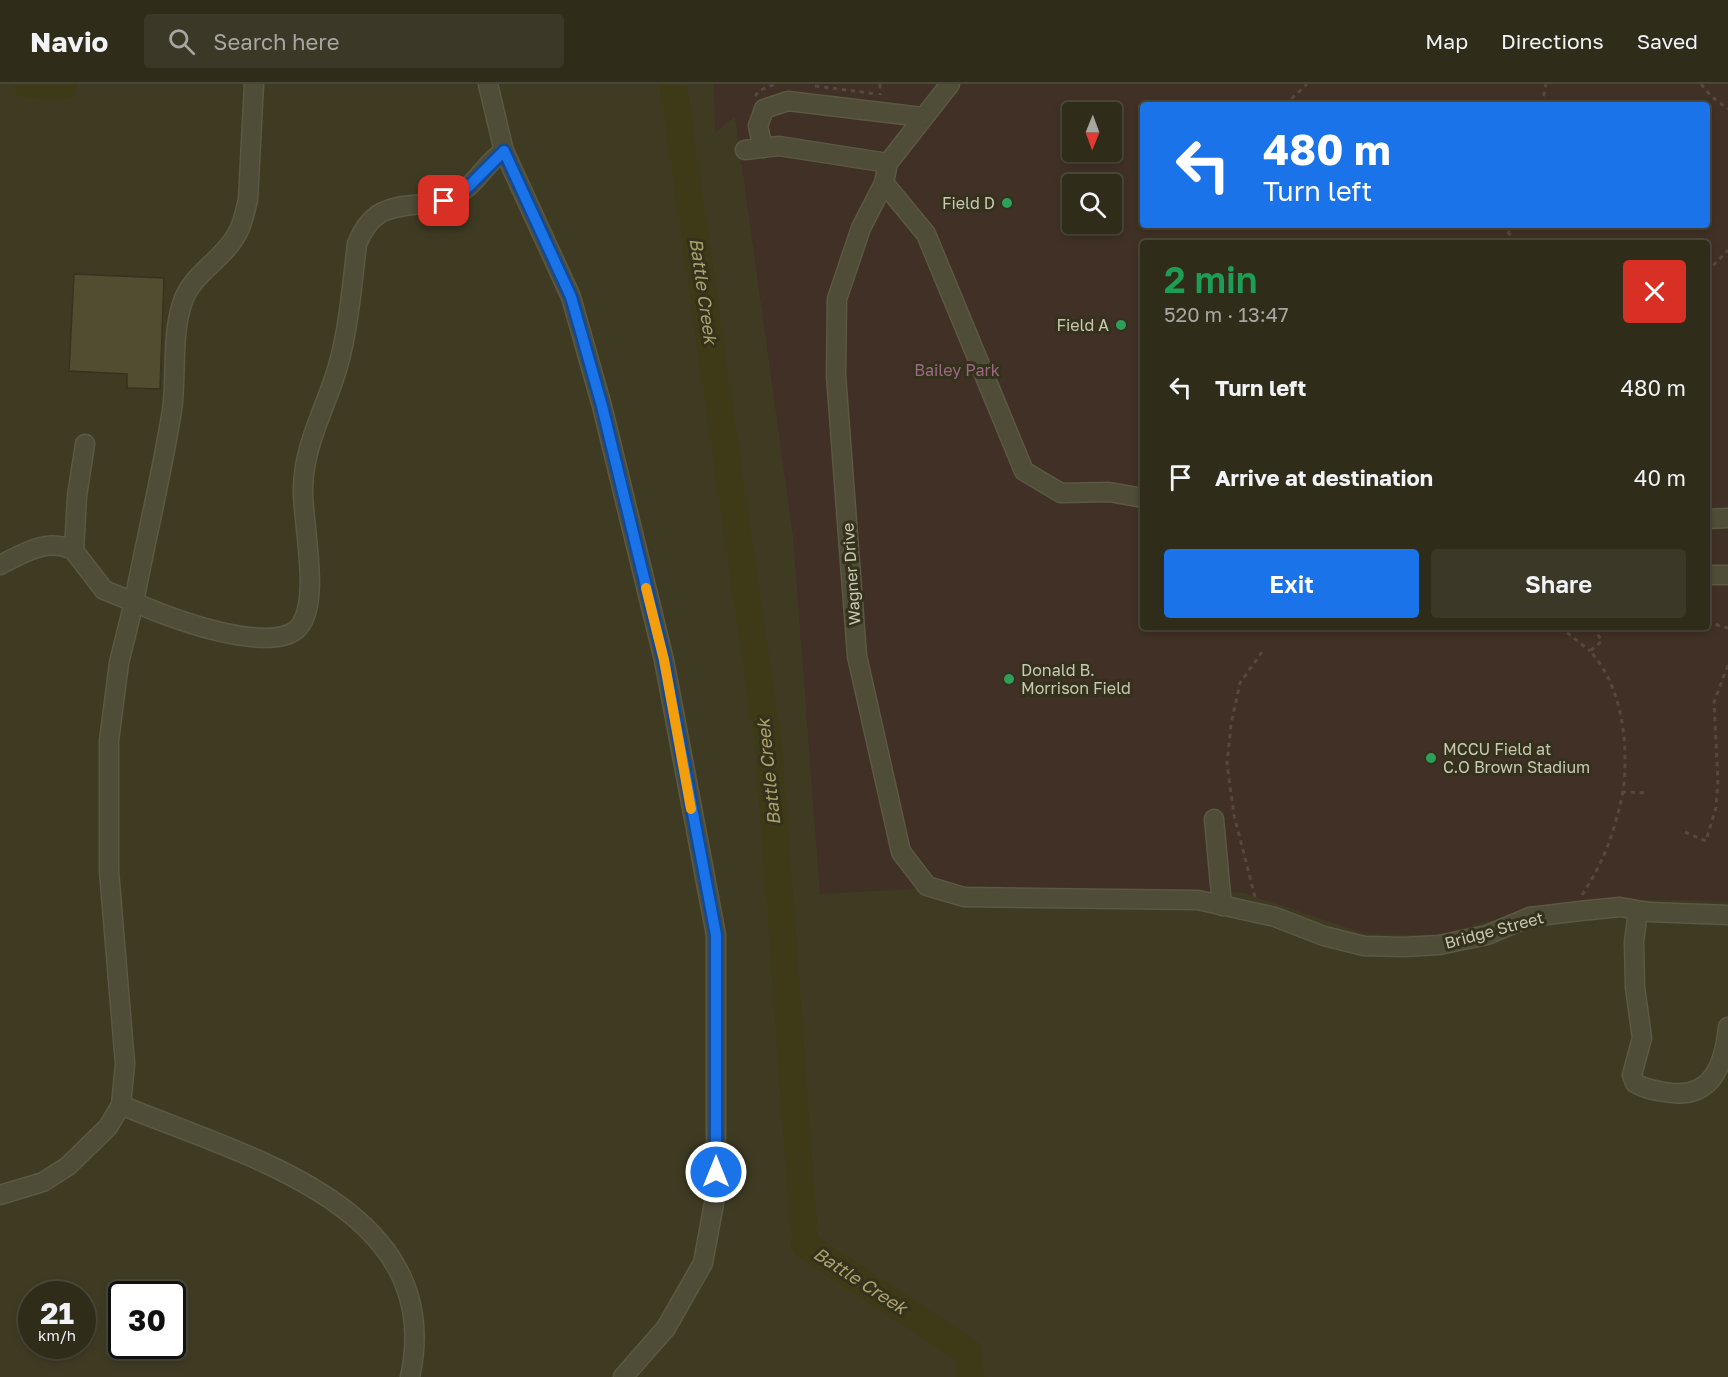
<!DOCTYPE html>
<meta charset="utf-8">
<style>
:root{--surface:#2f2c1a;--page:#3b3827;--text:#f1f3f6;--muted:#a7a7a2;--line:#4a4839;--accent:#1a73e8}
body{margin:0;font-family:"Golos Text",sans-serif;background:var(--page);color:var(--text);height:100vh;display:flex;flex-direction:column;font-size:22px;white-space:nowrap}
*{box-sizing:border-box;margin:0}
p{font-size:20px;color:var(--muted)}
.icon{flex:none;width:33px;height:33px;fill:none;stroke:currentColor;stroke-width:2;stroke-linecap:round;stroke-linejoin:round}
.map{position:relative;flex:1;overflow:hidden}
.drawer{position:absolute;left:1140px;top:156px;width:570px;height:390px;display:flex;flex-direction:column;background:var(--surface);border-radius:6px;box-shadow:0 3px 9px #0003,0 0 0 2px var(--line)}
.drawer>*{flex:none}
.guide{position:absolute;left:1140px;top:18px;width:570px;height:126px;border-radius:6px;box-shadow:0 3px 9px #0003,0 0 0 2px var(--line);background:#1a73e8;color:#fff;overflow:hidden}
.needle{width:39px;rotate:181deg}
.fabs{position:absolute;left:1062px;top:18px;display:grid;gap:12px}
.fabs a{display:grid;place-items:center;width:60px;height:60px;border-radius:6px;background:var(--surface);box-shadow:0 3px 9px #0003,0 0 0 2px var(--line);font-size:30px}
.speed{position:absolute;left:18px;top:1197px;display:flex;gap:12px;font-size:30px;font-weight:700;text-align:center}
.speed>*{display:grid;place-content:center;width:78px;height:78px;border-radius:50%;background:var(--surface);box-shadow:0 3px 9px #0003,0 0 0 2px var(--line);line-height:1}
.speed small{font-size:15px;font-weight:400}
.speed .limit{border:3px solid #111;border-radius:9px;background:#fff;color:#111}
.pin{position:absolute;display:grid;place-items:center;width:51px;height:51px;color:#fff;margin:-26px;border-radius:12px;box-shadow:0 3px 9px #0006}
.me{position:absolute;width:66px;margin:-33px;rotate:0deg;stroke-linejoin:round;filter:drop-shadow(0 0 4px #0008)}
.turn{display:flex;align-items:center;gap:21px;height:126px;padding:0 24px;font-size:27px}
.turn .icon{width:78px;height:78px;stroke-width:2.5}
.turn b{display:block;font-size:42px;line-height:51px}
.round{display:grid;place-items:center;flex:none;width:63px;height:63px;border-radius:6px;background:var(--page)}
.headline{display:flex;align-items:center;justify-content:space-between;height:102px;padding:0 24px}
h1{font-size:36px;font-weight:600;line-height:45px;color:#1e9e55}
.action{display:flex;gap:12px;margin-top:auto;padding:12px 24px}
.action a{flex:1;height:69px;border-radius:6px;background:var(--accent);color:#fff;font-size:24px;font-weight:600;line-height:69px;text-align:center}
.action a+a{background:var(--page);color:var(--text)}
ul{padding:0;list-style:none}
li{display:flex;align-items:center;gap:18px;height:90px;padding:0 24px}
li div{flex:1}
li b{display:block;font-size:22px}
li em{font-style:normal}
header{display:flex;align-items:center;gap:36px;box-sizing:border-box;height:84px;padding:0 30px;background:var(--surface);border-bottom:2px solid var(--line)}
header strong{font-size:28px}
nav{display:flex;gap:33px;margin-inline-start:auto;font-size:21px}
.search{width:420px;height:54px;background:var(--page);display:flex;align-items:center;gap:15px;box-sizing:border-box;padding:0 21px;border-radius:6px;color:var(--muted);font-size:22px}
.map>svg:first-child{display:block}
.green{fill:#403025;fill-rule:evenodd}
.water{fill:#3e3916}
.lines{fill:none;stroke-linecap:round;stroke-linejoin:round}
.river{stroke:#3e3916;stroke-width:27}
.building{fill:#514d30;stroke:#36331e;stroke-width:1.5}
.minor-casing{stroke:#5b5843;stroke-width:21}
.path{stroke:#58473e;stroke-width:3;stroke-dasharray:4.5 4.5;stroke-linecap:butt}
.minor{stroke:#4f4c37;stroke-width:18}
.route-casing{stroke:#114b97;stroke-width:15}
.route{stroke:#1a73e8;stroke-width:10}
.slow{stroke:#f59e0b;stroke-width:10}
.leisure-dot{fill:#2e9e5b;stroke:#34311c;stroke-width:2}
.labels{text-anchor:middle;stroke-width:6;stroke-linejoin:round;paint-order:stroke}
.poi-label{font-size:16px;fill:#cac8b3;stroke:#34311c;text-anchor:end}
.park-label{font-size:16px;fill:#9c6983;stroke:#34311c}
.street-label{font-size:16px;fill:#cac8b3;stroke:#34311c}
.water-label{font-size:18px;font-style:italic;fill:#aba16b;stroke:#34311c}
</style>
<header>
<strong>Navio</strong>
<div class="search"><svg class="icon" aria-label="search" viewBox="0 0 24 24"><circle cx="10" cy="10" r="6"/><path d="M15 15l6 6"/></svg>Search here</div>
<nav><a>Map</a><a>Directions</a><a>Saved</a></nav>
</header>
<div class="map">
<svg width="1728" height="1293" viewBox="0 0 1728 1293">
<rect width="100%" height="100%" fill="#3f3b23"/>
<path class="green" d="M714 0H1728V817L1600 815 1516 829 1441 851 1366 850 1244 809 963 802 820 810 793 452 735 32 715 49ZM1143 21H1707V141H1143ZM1072 28H1112V68H1072ZM1072 100H1112V140H1072ZM1143 159H1707V543H1143Z"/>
<path class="water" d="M13 0H77L75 11 70 15C57 15 25 17 15 10Z"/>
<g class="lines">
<path class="river" d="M673 0 769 668 805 1161 968 1268 971 1293"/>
</g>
<path class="building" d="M74 190 164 194 160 305 127 304V290L69 287Z"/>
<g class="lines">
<defs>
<g id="minor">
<path d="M254 0 248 116C245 127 243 140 237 150 223 176 193 189 183 217 171 251 177 291 172 326 162 390 146 454 134 518 166 533 265 570 296 546 323 523 302 439 303 404 304 359 326 324 338 282 349 243 352 201 357 160 379 104 419 133 461 108 478 98 487 77 504 67"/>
<path d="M488 0 504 67 571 213 602 322 664 576 716 851V1108L703 1179 666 1244 623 1293"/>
<path d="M950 0 888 79 884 99 861 144 837 215 836 291 857 572 901 768 927 802 964 813 1198 816 1275 833 1324 852 1364 862 1404 863 1439 861 1487 851 1530 833 1580 827 1620 823 1649 828 1728 831"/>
<path d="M763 64 758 42 764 25 788 17 922 33"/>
<path d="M745 66 779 62 888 79"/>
<path d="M884 99 926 150 1024 387 1061 409 1109 408 1143 414"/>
<path d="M1707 435 1728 434"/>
<path d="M74 467 77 412 85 360"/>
<path d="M0 481C24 469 48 453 74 467L104 506 134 518 119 579 109 657V787L125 980 121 1021 108 1043 68 1082 43 1098 0 1111"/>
<path d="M1707 491H1728"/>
<path d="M1214 735 1222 822"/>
<path d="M1638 827 1634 858 1635 903 1642 954 1632 991 1635 999C1645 1005 1654 1006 1665 1008 1712 1017 1724 981 1728 943"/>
<path d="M121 1021C240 1071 448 1121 410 1293"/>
</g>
</defs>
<use href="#minor" class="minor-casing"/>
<g class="path">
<path d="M880 0V11"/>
<path d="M1701 0 1711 12 1728 25"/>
<path d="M815 2 877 10"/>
<path d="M755 12 760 6 776 0"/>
<path d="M1285 21 1307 0"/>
<path d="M1466 21 1467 20"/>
<path d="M1542 21 1546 0"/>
<path d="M1502 141 1517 159"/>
<path d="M1505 159 1511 141"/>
<path d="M1707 188 1728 166"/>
<path d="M1707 538 1728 544"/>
<path d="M1560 543 1590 567"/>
<path d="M1593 543 1602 557 1590 567C1623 603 1629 661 1623 708L1648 709"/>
<path d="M1685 748 1706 757 1716 723 1718 697 1714 618 1728 581"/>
<path d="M1582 811C1605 776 1614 749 1623 708"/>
<path d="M1255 813 1234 731 1227 680 1231 640 1240 599 1262 568"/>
</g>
<use href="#minor" class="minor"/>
</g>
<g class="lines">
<defs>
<path id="route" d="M444 117 465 106 504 67 571 213 602 322 664 576 716 851V1088"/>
</defs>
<use href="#route" class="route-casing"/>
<use href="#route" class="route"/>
<path class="slow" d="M646 504 664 576 691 725"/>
</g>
<g class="leisure-dot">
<circle cx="1007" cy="119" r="6"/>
<circle cx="1121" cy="241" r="6"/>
<circle cx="1009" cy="595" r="6"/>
<circle cx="1431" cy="674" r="6"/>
</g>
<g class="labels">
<g class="poi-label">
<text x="995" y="125">Field D</text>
<text x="1109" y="247">Field A</text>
<text x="1021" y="592" text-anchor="start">Donald B.<tspan x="1021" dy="18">Morrison Field</tspan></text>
<text x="1443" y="671" text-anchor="start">MCCU Field at<tspan x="1443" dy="18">C.O Brown Stadium</tspan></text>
</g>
<g class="park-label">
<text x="957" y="292">Bailey Park</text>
</g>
<g class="street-label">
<text transform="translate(851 490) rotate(-94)" y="6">Wagner Drive</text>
<text transform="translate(1494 846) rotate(-15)" y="6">Bridge Street</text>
</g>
<g class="water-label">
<text transform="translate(703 207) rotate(82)" y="6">Battle Creek</text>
<text transform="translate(769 688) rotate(-96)" y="6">Battle Creek</text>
<text transform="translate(860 1197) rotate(33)" y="6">Battle Creek</text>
</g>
</g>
</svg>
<div class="fabs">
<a><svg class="needle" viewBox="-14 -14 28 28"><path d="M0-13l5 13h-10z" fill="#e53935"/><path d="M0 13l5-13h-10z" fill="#a7a7a2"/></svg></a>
<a><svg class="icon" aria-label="search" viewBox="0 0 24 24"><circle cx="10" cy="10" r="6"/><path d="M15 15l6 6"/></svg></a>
</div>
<div class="speed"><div>21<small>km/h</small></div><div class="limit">30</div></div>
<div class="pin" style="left:444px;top:117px;background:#d93025"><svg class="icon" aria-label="arrive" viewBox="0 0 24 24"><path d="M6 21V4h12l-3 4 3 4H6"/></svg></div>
<svg class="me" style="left:716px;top:1088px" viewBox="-20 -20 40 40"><circle r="17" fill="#1a73e8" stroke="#fff" stroke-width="3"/><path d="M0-11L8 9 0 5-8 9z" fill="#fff"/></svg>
<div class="guide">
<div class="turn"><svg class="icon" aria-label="left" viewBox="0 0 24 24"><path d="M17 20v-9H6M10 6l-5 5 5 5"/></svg><div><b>480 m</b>Turn left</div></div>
</div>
<section class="drawer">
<div class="headline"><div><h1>2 min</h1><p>520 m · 13:47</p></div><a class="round" style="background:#d93025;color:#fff"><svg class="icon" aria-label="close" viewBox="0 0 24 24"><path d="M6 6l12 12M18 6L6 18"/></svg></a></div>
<ul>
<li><svg class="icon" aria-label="left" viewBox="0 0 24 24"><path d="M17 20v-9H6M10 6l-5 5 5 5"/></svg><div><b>Turn left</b></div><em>480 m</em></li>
<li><svg class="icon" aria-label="arrive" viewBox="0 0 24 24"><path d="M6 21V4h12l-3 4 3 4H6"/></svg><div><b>Arrive at destination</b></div><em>40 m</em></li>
</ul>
<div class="action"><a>Exit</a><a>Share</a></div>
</section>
</div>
